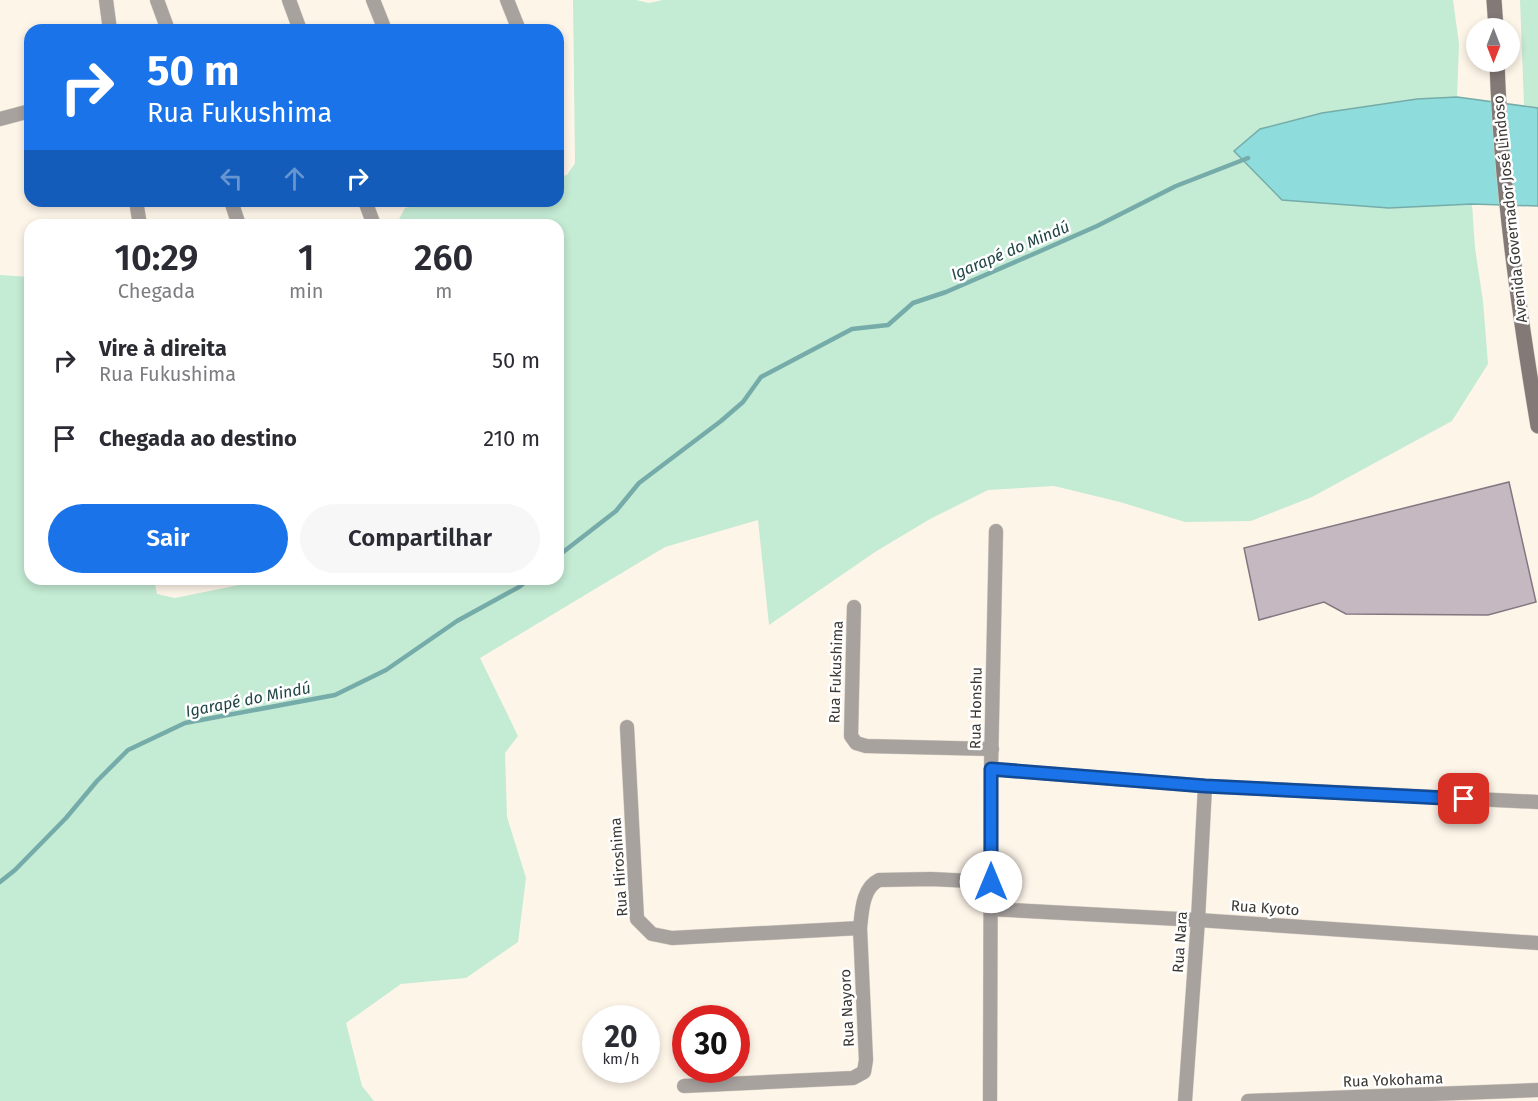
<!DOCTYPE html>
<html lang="pt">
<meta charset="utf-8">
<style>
:root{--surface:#fff;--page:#f7f7f7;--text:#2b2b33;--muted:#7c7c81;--accent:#1a73e8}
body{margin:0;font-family:"Fira Sans",sans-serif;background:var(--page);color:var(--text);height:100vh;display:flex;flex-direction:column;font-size:22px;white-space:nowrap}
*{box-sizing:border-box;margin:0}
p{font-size:20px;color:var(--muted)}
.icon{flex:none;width:33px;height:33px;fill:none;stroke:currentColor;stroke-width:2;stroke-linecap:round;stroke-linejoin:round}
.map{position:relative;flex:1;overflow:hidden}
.sheet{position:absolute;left:24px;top:219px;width:540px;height:366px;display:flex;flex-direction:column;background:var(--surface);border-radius:18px;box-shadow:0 3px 9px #0003}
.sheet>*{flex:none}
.guide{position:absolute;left:24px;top:24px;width:540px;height:183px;border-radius:18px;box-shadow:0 3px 9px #0003;background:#1a73e8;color:#fff;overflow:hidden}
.needle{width:39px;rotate:180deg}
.tools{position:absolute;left:1466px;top:18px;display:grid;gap:12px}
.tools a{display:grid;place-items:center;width:54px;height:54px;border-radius:50%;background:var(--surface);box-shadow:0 3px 9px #0003;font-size:30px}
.speed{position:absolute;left:582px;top:1005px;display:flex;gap:12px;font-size:30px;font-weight:700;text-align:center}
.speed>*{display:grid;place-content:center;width:78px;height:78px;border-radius:50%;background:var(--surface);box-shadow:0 3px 9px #0003;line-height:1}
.speed small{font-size:15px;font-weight:400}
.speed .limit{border:9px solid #d22;background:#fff;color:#111}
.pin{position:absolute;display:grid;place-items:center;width:51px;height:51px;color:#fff;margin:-26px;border-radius:12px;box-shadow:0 3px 9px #0006}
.me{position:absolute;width:66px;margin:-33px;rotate:0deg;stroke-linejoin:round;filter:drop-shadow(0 0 4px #0008)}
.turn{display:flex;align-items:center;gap:21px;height:126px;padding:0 24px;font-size:27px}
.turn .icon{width:78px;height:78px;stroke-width:2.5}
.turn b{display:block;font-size:42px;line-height:51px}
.lanes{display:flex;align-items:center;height:57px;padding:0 24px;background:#0003;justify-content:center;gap:30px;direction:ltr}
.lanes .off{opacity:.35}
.eta{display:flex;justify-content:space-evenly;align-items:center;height:102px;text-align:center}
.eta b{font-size:36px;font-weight:600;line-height:42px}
.action{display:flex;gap:12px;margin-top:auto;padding:12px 24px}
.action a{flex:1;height:69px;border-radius:36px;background:var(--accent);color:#fff;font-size:24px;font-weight:600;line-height:69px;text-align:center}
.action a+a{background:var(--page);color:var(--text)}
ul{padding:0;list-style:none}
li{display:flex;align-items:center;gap:18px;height:78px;padding:0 24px}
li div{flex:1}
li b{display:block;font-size:22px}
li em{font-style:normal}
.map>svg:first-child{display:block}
.green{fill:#c4ebd4}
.water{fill:#8edddc;stroke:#75aca9;stroke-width:1.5}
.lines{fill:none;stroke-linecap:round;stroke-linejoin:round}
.stream{stroke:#75aca9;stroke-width:4.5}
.building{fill:#c5b8c1;stroke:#837780;stroke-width:1.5}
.street-casing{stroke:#dbd3c8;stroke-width:15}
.secondary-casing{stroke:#dbd3c8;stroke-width:16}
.street{stroke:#a8a29f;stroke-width:14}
.secondary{stroke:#837976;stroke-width:15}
.route-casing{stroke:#114b97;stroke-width:15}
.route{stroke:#1a73e8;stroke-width:10}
.labels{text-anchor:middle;stroke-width:5;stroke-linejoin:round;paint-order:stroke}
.street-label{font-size:15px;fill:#3b3833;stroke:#fff}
.water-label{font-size:16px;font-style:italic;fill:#214646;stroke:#fff}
</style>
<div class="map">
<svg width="1538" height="1101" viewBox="0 0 1538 1101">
<rect width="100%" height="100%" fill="#fef5e9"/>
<g class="green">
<path d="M573 0H636L649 3 663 0H1453L1459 44 1457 97 1417 99 1389 208 1472 204 1475 248 1483 301 1488 364 1452 421 1312 497 1251 521 1185 522 1120 502 1054 486 988 490 930 519 875 552 769 625 758 520 665 547 480 658 518 736 505 753 507 817 526 878 518 942 466 978 401 984 346 1023 362 1086 374 1101H0V275L30 277V579H154L157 594 175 598 268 579H558V225H400L398 221 405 208 438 201H558V177L567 175 575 163Z"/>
<path d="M1520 0H1538V108L1524 105Z"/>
</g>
<path class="water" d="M1457 97 1538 108V206L1472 204 1389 208 1282 200 1234 151 1260 129 1322 113 1417 99Z"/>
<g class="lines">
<g class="stream">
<path d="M558 556 616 511 639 483 721 421 743 402 761 377 852 329 888 325 913 303 946 292 1029 256 1097 226 1176 186 1248 158"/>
<path d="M0 882 15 870 66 818 97 781 128 750 185 723 335 695 386 670 457 621 519 587 529 579"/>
</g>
</g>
<path class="building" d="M1509 482 1536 602 1488 615 1346 614 1324 602 1259 620 1244 548Z"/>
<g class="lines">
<defs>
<g id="street">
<path d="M106 0 110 30"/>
<path d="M157 0 168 30"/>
<path d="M289 0 300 30"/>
<path d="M373 0 385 30"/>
<path d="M507 0 519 30"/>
<path d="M0 119 30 111"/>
<path d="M136 201 140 225"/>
<path d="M231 201 239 225"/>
<path d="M365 201 374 225"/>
<path d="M854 607 851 736 856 743 866 746 992 749"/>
<path d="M627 727 637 919 652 934 672 938 860 928"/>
<path d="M991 769 1205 786 1538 802"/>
<path d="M990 909 1198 920 1538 943"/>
<path d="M684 1086 853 1078 864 1072 866 1060 860 928C862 912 862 888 879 880L931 879 991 882"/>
<path d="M990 1101 991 769 996 531"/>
<path d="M1185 1101 1198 920 1205 786"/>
<path d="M1248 1101 1538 1090"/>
</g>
<g id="secondary">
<path d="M1494 0 1496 28"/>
<path d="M1497 62C1501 184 1518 306 1538 426"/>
</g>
</defs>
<use href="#street" class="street-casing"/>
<use href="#secondary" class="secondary-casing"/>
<use href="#street" class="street"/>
<use href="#secondary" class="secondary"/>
</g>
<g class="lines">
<defs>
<path id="route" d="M991 882V769L1205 786 1464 799"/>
</defs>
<use href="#route" class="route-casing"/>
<use href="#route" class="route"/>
</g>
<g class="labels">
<g class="street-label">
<text transform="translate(1510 209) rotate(-96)" y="5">Avenida Governador José Lindoso</text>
<text transform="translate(836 672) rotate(-88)" y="5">Rua Fukushima</text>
<text transform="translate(976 708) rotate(-89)" y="5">Rua Honshu</text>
<text transform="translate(619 867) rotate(-94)" y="5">Rua Hiroshima</text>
<text transform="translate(1265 908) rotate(4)" y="5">Rua Kyoto</text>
<text transform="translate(1180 942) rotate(-86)" y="5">Rua Nara</text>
<text transform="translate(847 1008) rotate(-93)" y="5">Rua Nayoro</text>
<text transform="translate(1393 1080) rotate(-2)" y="5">Rua Yokohama</text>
</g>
<g class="water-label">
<text transform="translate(1010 250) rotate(-23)" y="6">Igarapé do Mindú</text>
<text transform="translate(248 699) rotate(-11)" y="6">Igarapé do Mindú</text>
</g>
</g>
</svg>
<div class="tools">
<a><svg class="needle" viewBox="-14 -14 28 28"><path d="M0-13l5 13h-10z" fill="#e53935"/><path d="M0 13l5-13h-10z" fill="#7c7c81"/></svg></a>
</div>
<div class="speed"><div>20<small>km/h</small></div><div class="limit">30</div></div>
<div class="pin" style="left:1464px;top:799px;background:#d93025"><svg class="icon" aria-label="arrive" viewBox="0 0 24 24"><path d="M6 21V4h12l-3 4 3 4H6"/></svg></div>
<svg class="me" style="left:991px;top:882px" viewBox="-20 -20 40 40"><circle r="19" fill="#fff"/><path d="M0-13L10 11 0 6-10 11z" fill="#1a73e8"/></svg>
<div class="guide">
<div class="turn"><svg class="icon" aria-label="right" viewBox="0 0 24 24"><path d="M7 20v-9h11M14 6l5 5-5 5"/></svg><div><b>50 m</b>Rua Fukushima</div></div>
<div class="lanes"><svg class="icon off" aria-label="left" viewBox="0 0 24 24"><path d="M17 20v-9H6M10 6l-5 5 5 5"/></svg><svg class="icon off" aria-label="ahead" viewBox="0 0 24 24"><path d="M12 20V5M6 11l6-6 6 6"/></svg><svg class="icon" aria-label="right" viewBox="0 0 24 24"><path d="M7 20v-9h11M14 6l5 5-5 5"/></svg></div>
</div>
<section class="sheet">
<div class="eta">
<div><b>10:29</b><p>Chegada</p></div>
<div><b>1</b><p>min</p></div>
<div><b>260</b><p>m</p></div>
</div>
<ul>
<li><svg class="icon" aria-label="right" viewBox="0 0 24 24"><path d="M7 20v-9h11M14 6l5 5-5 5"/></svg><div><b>Vire à direita</b><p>Rua Fukushima</p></div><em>50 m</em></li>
<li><svg class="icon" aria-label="arrive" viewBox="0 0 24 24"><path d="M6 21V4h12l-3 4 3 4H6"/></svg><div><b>Chegada ao destino</b></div><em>210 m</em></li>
</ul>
<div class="action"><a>Sair</a><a>Compartilhar</a></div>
</section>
</div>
